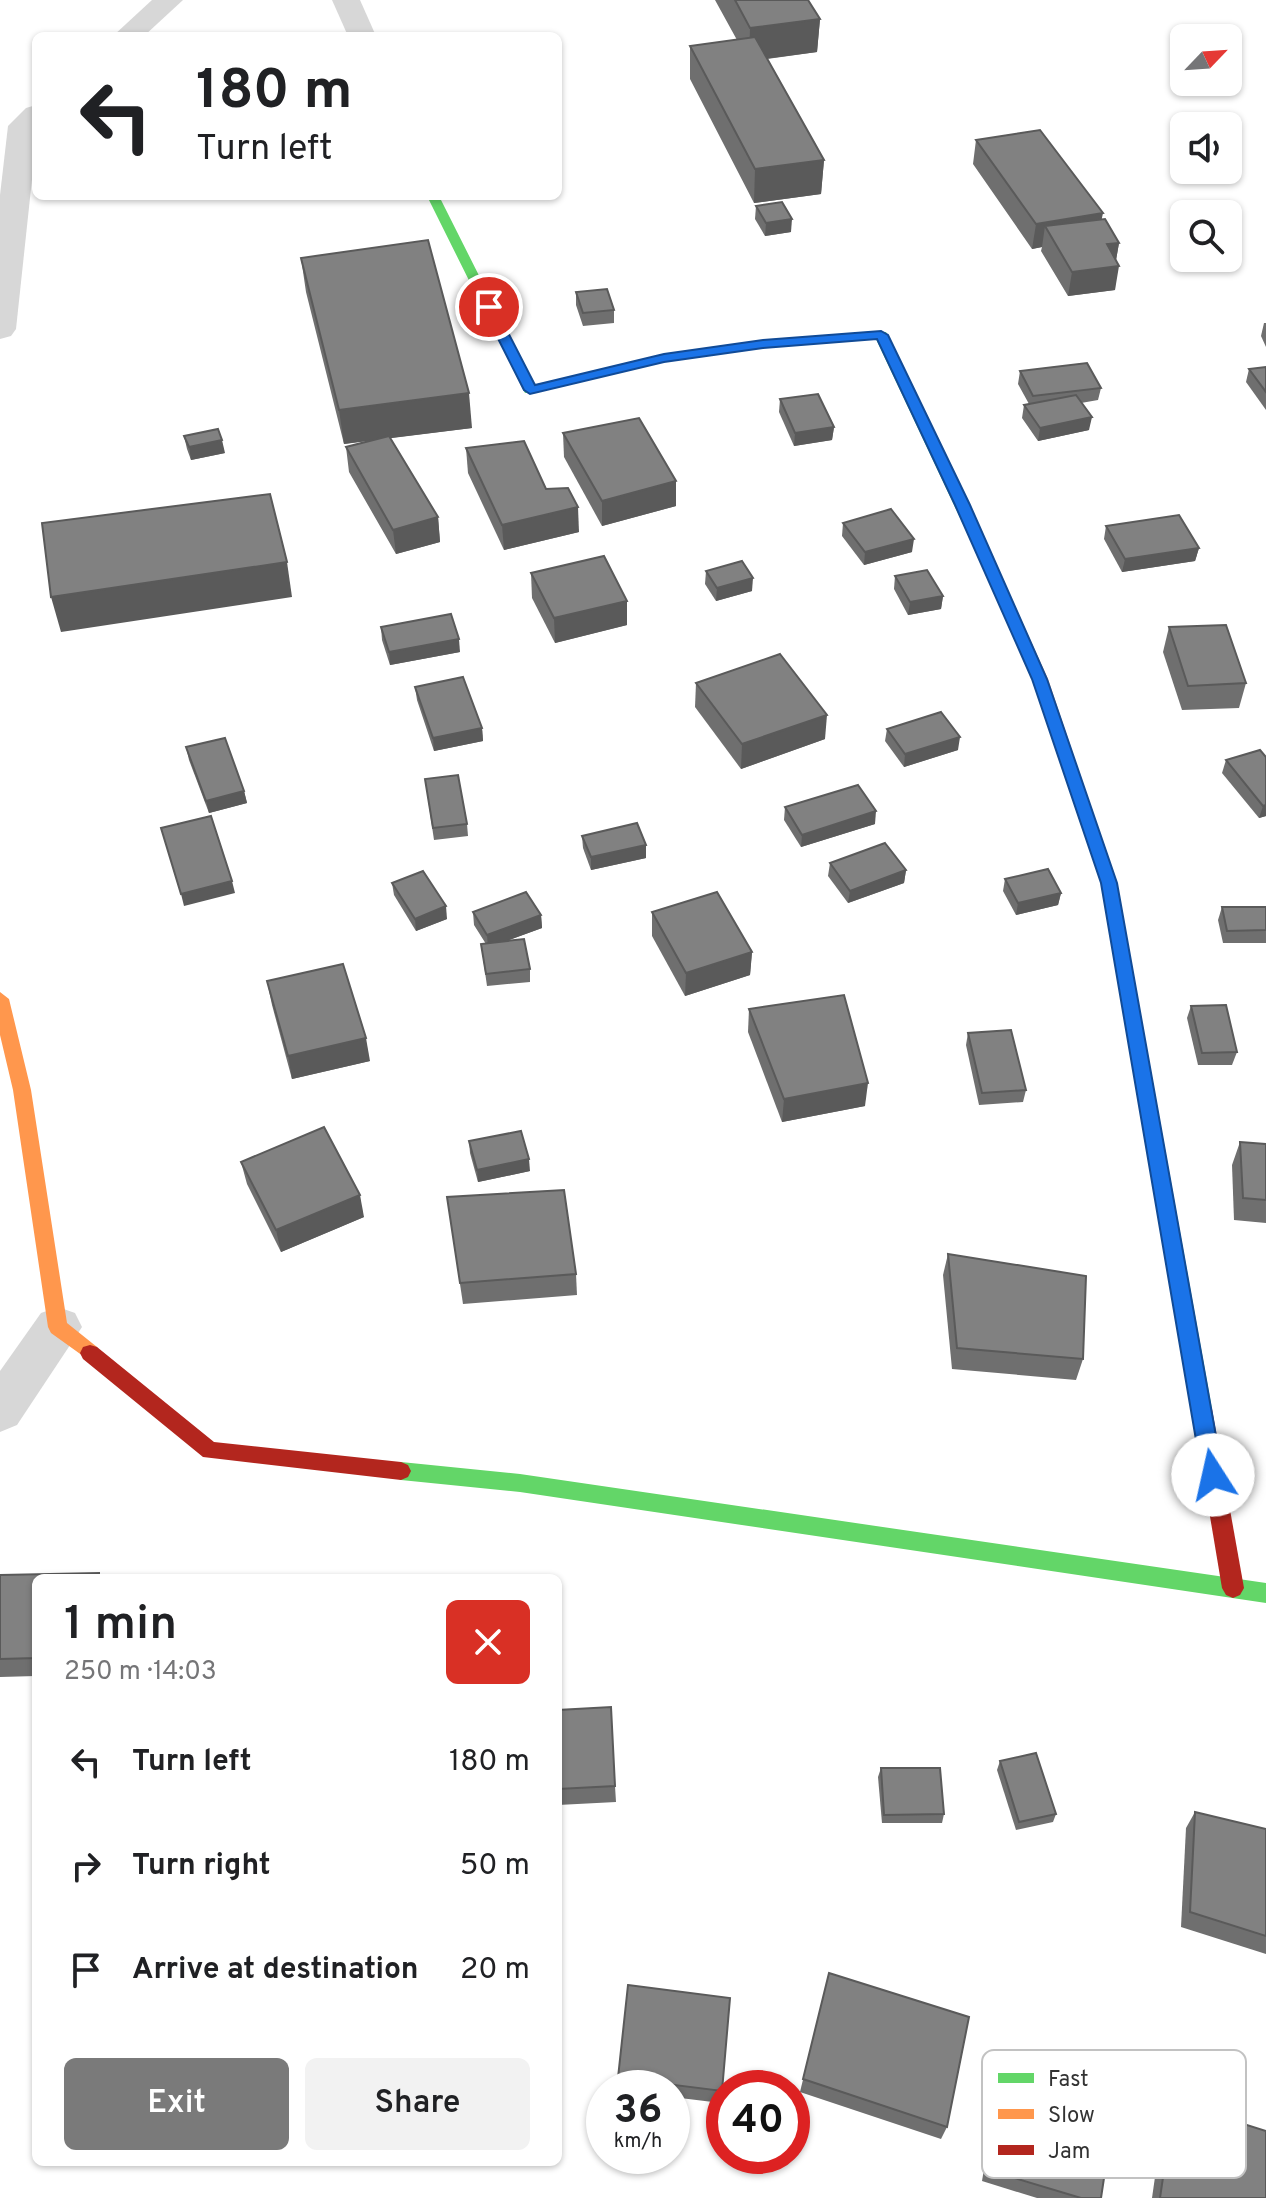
<!DOCTYPE html>
<meta charset="utf-8">
<style>
:root{--surface:#fff;--page:#f2f2f2;--text:#202124;--muted:#757577;--accent:#7a7a7a}
body{margin:0;font-family:Overpass,sans-serif;background:var(--page);color:var(--text);height:100vh;display:flex;flex-direction:column;font-size:30px;white-space:nowrap}
*{box-sizing:border-box;margin:0}
p{font-size:26px;color:var(--muted)}
.icon{flex:none;width:44px;height:44px;fill:none;stroke:currentColor;stroke-width:2;stroke-linecap:round;stroke-linejoin:round}
.map{position:relative;flex:1;overflow:hidden}
.sheet{position:absolute;left:32px;top:1574px;width:530px;height:592px;display:flex;flex-direction:column;background:var(--surface);border-radius:12px;box-shadow:0 2px 6px #0004}
.sheet>*{flex:none}
.hud{position:absolute;left:32px;top:32px;width:530px;height:168px;border-radius:12px;box-shadow:0 2px 6px #0004;background:#fff;color:var(--text);overflow:hidden}
.needle{width:52px;rotate:65deg}
.tools{position:absolute;left:1170px;top:24px;display:grid;gap:16px}
.tools a{display:grid;place-items:center;width:72px;height:72px;border-radius:12px;background:var(--surface);box-shadow:0 2px 6px #0004;font-size:40px}
.speed{position:absolute;left:586px;top:2070px;display:flex;gap:16px;font-size:40px;font-weight:700;text-align:center}
.speed>*{display:grid;place-content:center;width:104px;height:104px;border-radius:50%;background:var(--surface);box-shadow:0 2px 6px #0004;line-height:1}
.speed small{font-size:20px;font-weight:400}
.speed .limit{border:12px solid #d22;background:#fff;color:#111}
.pin{position:absolute;display:grid;place-items:center;width:68px;height:68px;color:#fff;margin:-34px;border:4px solid #fff;border-radius:50%;box-shadow:0 2px 8px #0007}
.me{position:absolute;width:88px;margin:-44px;rotate:350deg;stroke-linejoin:round;filter:drop-shadow(0 0 6px #0008)}
.turn{display:flex;align-items:center;gap:28px;height:168px;padding:0 32px;font-size:36px}
.turn .icon{width:104px;height:104px;stroke-width:2.5}
.turn b{display:block;font-size:56px;line-height:68px}
.round{display:grid;place-items:center;flex:none;width:84px;height:84px;border-radius:12px;background:var(--page)}
.overview{display:flex;align-items:center;justify-content:space-between;height:136px;padding:0 32px}
h1{font-size:48px;font-weight:600;line-height:60px}
.action{display:flex;gap:16px;margin-top:auto;padding:16px 32px}
.action a{flex:1;height:92px;border-radius:12px;background:var(--accent);color:#fff;font-size:32px;font-weight:600;line-height:92px;text-align:center}
.action a+a{background:var(--page);color:var(--text)}
ul{padding:0;list-style:none}
li{display:flex;align-items:center;gap:24px;height:104px;padding:0 32px}
li div{flex:1}
li b{display:block;font-size:30px}
li em{font-style:normal}
.map>svg:first-child{display:block}
.lines{fill:none;stroke-linecap:round;stroke-linejoin:round}
.street{fill:#d7d7d7;fill-rule:evenodd}
.fast{fill:#63d668;fill-rule:evenodd}
.slow{fill:#ff974d;fill-rule:evenodd}
.jam{fill:#b3261e;fill-rule:evenodd}
.wall{fill:#6f6f6f}
.shaded-wall{fill:#5a5a5a}
.building{fill:#818181;stroke:#5a5a5a;stroke-width:2}
.route{fill:#1a73e8;stroke:#114b97;stroke-width:2}
.key{fill:#fff;stroke:#c2c2c2;stroke-width:2}
.key-label{font-size:22px;fill:#333}
</style>
<div class="map">
<svg width="1266" height="2198" viewBox="0 0 1266 2198">
<rect width="100%" height="100%" fill="#fff"/>
<g class="lines">
<g class="street">
<path d="M152 0H183L144 36H113Z"/>
<path d="M332 0H360L376 36H348Z"/>
<path d="M36 105V142L16 329 11 336 0 339V195L8 126 26 108Z"/>
<path d="M58 1307 75 1313 82 1327 17 1425 0 1432V1371L41 1313Z"/>
</g>
<g class="fast">
<path d="M427 196H439L534 385 664 354 763 340 886 332 1000 573 998 576H988L986 573 876 339 763 348 664 362 525 393Z"/>
<path d="M1087 813 1095 819 1117 883 1212 1409 1209 1415 1202 1418 1195 1415 1192 1409 1101 883 1079 819Z"/>
<path d="M401 1462 520 1474 1266 1583V1603L520 1492 401 1480 394 1477 391 1471 394 1465Z"/>
</g>
<g class="slow">
<path d="M993 568 1000 573 1048 679 1095 819 1093 823 1087 825 1079 819 1032 679 986 573Z"/>
<path d="M0 992 9 999 31 1090 67 1323 97 1347 100 1353 97 1359 90 1361 51 1333 48 1327 13 1090 0 1035Z"/>
</g>
<g class="jam">
<path d="M90 1345 97 1347 214 1442 401 1462 408 1465 411 1471 408 1477 401 1480 203 1457 83 1359 80 1353 83 1347Z"/>
<path d="M1202 1400 1209 1403 1212 1409 1244 1588 1240 1595 1233 1598 1226 1595 1222 1588 1192 1409 1195 1403Z"/>
</g>
</g>
<g class="wall">
<path d="M715 0H808L820 19 817 52 767 59 824 160 821 194 754 203 690 79V46L737 40Z"/>
<path d="M976 140 1102 219 1119 243 1116 260 1115 290 1068 296 1041 251 1042 247 1032 249 973 164Z"/>
<path d="M756 206 791 232 765 236 755 219Z"/>
<path d="M301 258 472 428 390 438 438 517 440 542 396 554 349 472 346 447 372 440 344 444 306 292Z"/>
<path d="M576 292 614 310V323L583 326 576 305Z"/>
<path d="M1264 323H1266V347L1261 336Z"/>
<path d="M1266 367V410L1246 382 1249 369Z"/>
<path d="M1020 371 1101 388 1098 400 1081 403 1089 430 1038 441 1022 418 1024 405 1029 404 1018 384Z"/>
<path d="M780 399 834 427 832 440 794 446 779 412Z"/>
<path d="M563 433 676 481V506L602 526 564 457Z"/>
<path d="M184 436 225 453 191 460 187 449Z"/>
<path d="M466 448 546 489 579 532 504 550 468 473Z"/>
<path d="M843 523 912 552 864 565 842 536Z"/>
<path d="M1106 526 1199 548 1195 561 1122 572 1104 539Z"/>
<path d="M706 571 752 591 716 601 705 584Z"/>
<path d="M531 573 627 601V625L555 643 532 598Z"/>
<path d="M895 576 943 596 941 609 908 615 894 589Z"/>
<path d="M381 627 460 652 390 665 382 640Z"/>
<path d="M1169 627 1246 683 1239 708 1182 710 1163 652Z"/>
<path d="M696 683 825 739 741 769 695 707Z"/>
<path d="M415 687 482 728 483 741 434 751 417 700Z"/>
<path d="M887 729 958 750 904 767 885 741Z"/>
<path d="M186 747 244 791 247 803 209 813 189 760Z"/>
<path d="M1266 757V816L1259 818 1222 773 1226 760Z"/>
<path d="M425 779 467 824 468 836 434 840Z"/>
<path d="M785 807 875 824 801 847 784 820Z"/>
<path d="M582 836 646 845V858L591 870 583 848Z"/>
<path d="M830 863 906 870 904 883 848 903 828 876Z"/>
<path d="M1005 879 1061 893 1058 905 1016 915 1003 891Z"/>
<path d="M392 883 447 919 416 931 394 895Z"/>
<path d="M1222 907H1266V943H1223L1218 920Z"/>
<path d="M473 912 541 915 542 928 506 941 530 969V982L487 986 481 944H486L474 925Z"/>
<path d="M652 912 752 952 750 975 685 996 652 936Z"/>
<path d="M267 981 370 1061 292 1079 272 1005Z"/>
<path d="M1191 1006 1237 1052 1232 1065H1198L1187 1018Z"/>
<path d="M749 1009 865 1106 782 1122 748 1032Z"/>
<path d="M968 1033 1026 1090 1023 1102 979 1105 966 1045Z"/>
<path d="M469 1141 530 1171 478 1182 470 1153Z"/>
<path d="M1240 1142 1266 1144V1223L1234 1220 1232 1165Z"/>
<path d="M241 1162 364 1217 281 1252 247 1184Z"/>
<path d="M447 1197 576 1274 577 1295 463 1304Z"/>
<path d="M948 1254 1083 1359 1076 1380 952 1369 943 1275Z"/>
<path d="M0 1575 36 1578V1676L0 1677Z"/>
<path d="M558 1710 615 1786 616 1802 558 1805Z"/>
<path d="M1000 1761 1056 1814 1053 1822 1016 1830 997 1770Z"/>
<path d="M881 1768 944 1814 942 1823H882L878 1777Z"/>
<path d="M1195 1812 1266 1829V1954L1181 1927 1186 1828Z"/>
<path d="M829 1973 947 2127 941 2139 800 2092Z"/>
<path d="M618 2078 722 2091 721 2103 672 2097V2088H618Z"/>
<path d="M1004 2080 1101 2198H1037L982 2181 997 2092Z"/>
<path d="M1174 2102 1266 2198H1152L1164 2114Z"/>
</g>
<g class="shaded-wall">
<path d="M820 19 817 52 749 61 750 28Z"/>
<path d="M824 160 821 194 754 203 755 169Z"/>
<path d="M1103 213 1098 237 1045 226 1042 247 1032 249 1036 224Z"/>
<path d="M792 219 791 232 765 236 766 223Z"/>
<path d="M1119 243 1115 266H1119L1115 290 1068 296 1072 272 1107 244Z"/>
<path d="M469 393 472 428 344 444 339 410Z"/>
<path d="M1092 417 1089 430 1038 441 1040 428Z"/>
<path d="M834 427 832 440 794 446 795 433Z"/>
<path d="M222 440 225 453 191 460 189 447Z"/>
<path d="M676 481V506L602 526V501Z"/>
<path d="M578 507 579 532 504 550 502 525Z"/>
<path d="M438 517 440 542 396 554 393 530Z"/>
<path d="M914 539 912 552 864 565 865 552Z"/>
<path d="M1199 548 1195 561 1122 572 1125 559Z"/>
<path d="M287 562 292 597 61 632 51 597Z"/>
<path d="M753 578 752 591 716 601 717 588Z"/>
<path d="M943 596 941 609 908 615 910 602Z"/>
<path d="M627 601V625L555 643 554 618Z"/>
<path d="M459 639 460 652 390 665 389 652Z"/>
<path d="M827 715 825 739 741 769 742 744Z"/>
<path d="M482 728 483 741 434 751 433 738Z"/>
<path d="M960 737 958 750 904 767 905 754Z"/>
<path d="M244 791 247 803 209 813 206 801Z"/>
<path d="M1266 805V816L1259 818 1263 806Z"/>
<path d="M876 811 875 824 801 847 802 835Z"/>
<path d="M646 845V858L591 870V857Z"/>
<path d="M906 870 904 883 848 903 850 891Z"/>
<path d="M232 881 235 893 184 906 181 894Z"/>
<path d="M1061 893 1058 905 1016 915 1018 903Z"/>
<path d="M446 906 447 919 416 931 415 919Z"/>
<path d="M541 915 542 928 488 948 487 935Z"/>
<path d="M752 952 750 975 685 996 686 973Z"/>
<path d="M366 1038 370 1061 292 1079 288 1056Z"/>
<path d="M868 1083 865 1106 782 1122 784 1099Z"/>
<path d="M529 1159 530 1171 478 1182 477 1170Z"/>
<path d="M360 1195 364 1217 281 1252 276 1230Z"/>
</g>
<g class="building">
<path d="M735 0H808L820 19 750 28Z"/>
<path d="M755 37 824 160 755 169 690 46Z"/>
<path d="M1040 130 1103 213 1036 224 976 140Z"/>
<path d="M782 202 792 219 766 223 756 206Z"/>
<path d="M1105 219 1119 243 1107 244 1119 266 1072 272 1045 226Z"/>
<path d="M428 240 469 393 339 410 301 258Z"/>
<path d="M607 289 614 310 583 313 576 292Z"/>
<path d="M1087 363 1101 388 1033 396 1020 371Z"/>
<path d="M1266 367V392L1249 369Z"/>
<path d="M818 394 834 427 795 433 780 399Z"/>
<path d="M1076 395 1092 417 1040 428 1024 405Z"/>
<path d="M639 418 676 481 602 501 563 433Z"/>
<path d="M218 429 222 440 189 447 184 436Z"/>
<path d="M389 436 438 517 393 530 346 447Z"/>
<path d="M524 441 546 489 568 488 578 507 502 525 466 448Z"/>
<path d="M270 494 287 562 51 597 42 523Z"/>
<path d="M891 509 914 539 865 552 843 523Z"/>
<path d="M1179 515 1199 548 1125 559 1106 526Z"/>
<path d="M604 556 627 601 554 618 531 573Z"/>
<path d="M742 561 753 578 717 588 706 571Z"/>
<path d="M927 570 943 596 910 602 895 576Z"/>
<path d="M451 614 459 639 389 652 381 627Z"/>
<path d="M1226 625 1246 683 1188 686 1169 627Z"/>
<path d="M780 654 827 715 742 744 696 683Z"/>
<path d="M463 677 482 728 433 738 415 687Z"/>
<path d="M941 712 960 737 905 754 887 729Z"/>
<path d="M225 738 244 791 206 801 186 747Z"/>
<path d="M1260 750 1266 757V805L1263 806 1226 760Z"/>
<path d="M458 775 467 824 433 828 425 779Z"/>
<path d="M858 785 876 811 802 835 785 807Z"/>
<path d="M211 816 232 881 181 894 161 828Z"/>
<path d="M637 823 646 845 591 857 582 836Z"/>
<path d="M885 843 906 870 850 891 830 863Z"/>
<path d="M1048 869 1061 893 1018 903 1005 879Z"/>
<path d="M423 871 446 906 415 919 392 883Z"/>
<path d="M526 892 541 915 487 935 473 912Z"/>
<path d="M717 892 752 952 686 973 652 912Z"/>
<path d="M1222 907H1266V930L1227 931Z"/>
<path d="M524 939 530 969 486 974 481 944Z"/>
<path d="M343 964 366 1038 288 1056 267 981Z"/>
<path d="M844 995 868 1083 784 1099 749 1009Z"/>
<path d="M1226 1005 1237 1052 1202 1053 1191 1006Z"/>
<path d="M1011 1030 1026 1090 982 1093 968 1033Z"/>
<path d="M324 1127 360 1195 276 1230 241 1162Z"/>
<path d="M521 1131 529 1159 477 1170 469 1141Z"/>
<path d="M1240 1142 1266 1144V1200L1243 1198Z"/>
<path d="M564 1190 576 1274 460 1283 447 1197Z"/>
<path d="M948 1254 1086 1276 1083 1359 957 1348Z"/>
<path d="M99 1573V1578H36V1658L0 1659V1575Z"/>
<path d="M611 1707 615 1786 558 1789V1710Z"/>
<path d="M1036 1753 1056 1814 1019 1822 1000 1761Z"/>
<path d="M881 1768H940L944 1814 884 1815Z"/>
<path d="M1195 1812 1266 1829V1936L1190 1912Z"/>
<path d="M829 1973 969 2017 947 2127 803 2079Z"/>
<path d="M628 1985 730 1998 722 2091 618 2078Z"/>
<path d="M1004 2080 1114 2112 1101 2198H1081L988 2170Z"/>
<path d="M1174 2102 1266 2131V2198H1160Z"/>
</g>
<path class="route" d="M489 303 495 307 535 385 664 354 763 340 881 331 888 335 970 505 1047 679 1117 883 1223 1475 1220 1482 1213 1484 1205 1482 1202 1475 1101 883 1032 679 955 505 877 339 763 348 664 362 530 394 524 390 482 307Z"/>
<rect x="982" y="2050" width="264" height="128" rx="12" class="key"/>
<rect x="998" y="2073" width="36" height="10" fill="#63d668"/>
<rect x="998" y="2109" width="36" height="10" fill="#ff974d"/>
<rect x="998" y="2145" width="36" height="10" fill="#b3261e"/>
<g class="key-label">
<text x="1048" y="2086">Fast</text>
<text x="1048" y="2122">Slow</text>
<text x="1048" y="2158">Jam</text>
</g>
</svg>
<div class="tools">
<a><svg class="needle" viewBox="-14 -14 28 28"><path d="M0-13l5 13h-10z" fill="#e53935"/><path d="M0 13l5-13h-10z" fill="#757577"/></svg></a>
<a><svg class="icon" aria-label="sound" viewBox="0 0 24 24"><path d="M4 9h4l5-4v14l-5-4H4zM17 9q2 3 0 6"/></svg></a>
<a><svg class="icon" aria-label="search" viewBox="0 0 24 24"><circle cx="10" cy="10" r="6"/><path d="M15 15l6 6"/></svg></a>
</div>
<div class="speed"><div>36<small>km/h</small></div><div class="limit">40</div></div>
<div class="pin" style="left:489px;top:307px;background:#d93025"><svg class="icon" aria-label="arrive" viewBox="0 0 24 24"><path d="M6 21V4h12l-3 4 3 4H6"/></svg></div>
<svg class="me" style="left:1213px;top:1475px" viewBox="-20 -20 40 40"><circle r="19" fill="#fff"/><path d="M0-13L10 11 0 6-10 11z" fill="#1a73e8"/></svg>
<div class="hud">
<div class="turn"><svg class="icon" aria-label="left" viewBox="0 0 24 24"><path d="M17 20v-9H6M10 6l-5 5 5 5"/></svg><div><b>180 m</b>Turn left</div></div>
</div>
<section class="sheet">
<div class="overview"><div><h1>1 min</h1><p>250 m · 14:03</p></div><a class="round" style="background:#d93025;color:#fff"><svg class="icon" aria-label="close" viewBox="0 0 24 24"><path d="M6 6l12 12M18 6L6 18"/></svg></a></div>
<ul>
<li><svg class="icon" aria-label="left" viewBox="0 0 24 24"><path d="M17 20v-9H6M10 6l-5 5 5 5"/></svg><div><b>Turn left</b></div><em>180 m</em></li>
<li><svg class="icon" aria-label="right" viewBox="0 0 24 24"><path d="M7 20v-9h11M14 6l5 5-5 5"/></svg><div><b>Turn right</b></div><em>50 m</em></li>
<li><svg class="icon" aria-label="arrive" viewBox="0 0 24 24"><path d="M6 21V4h12l-3 4 3 4H6"/></svg><div><b>Arrive at destination</b></div><em>20 m</em></li>
</ul>
<div class="action"><a>Exit</a><a>Share</a></div>
</section>
</div>
